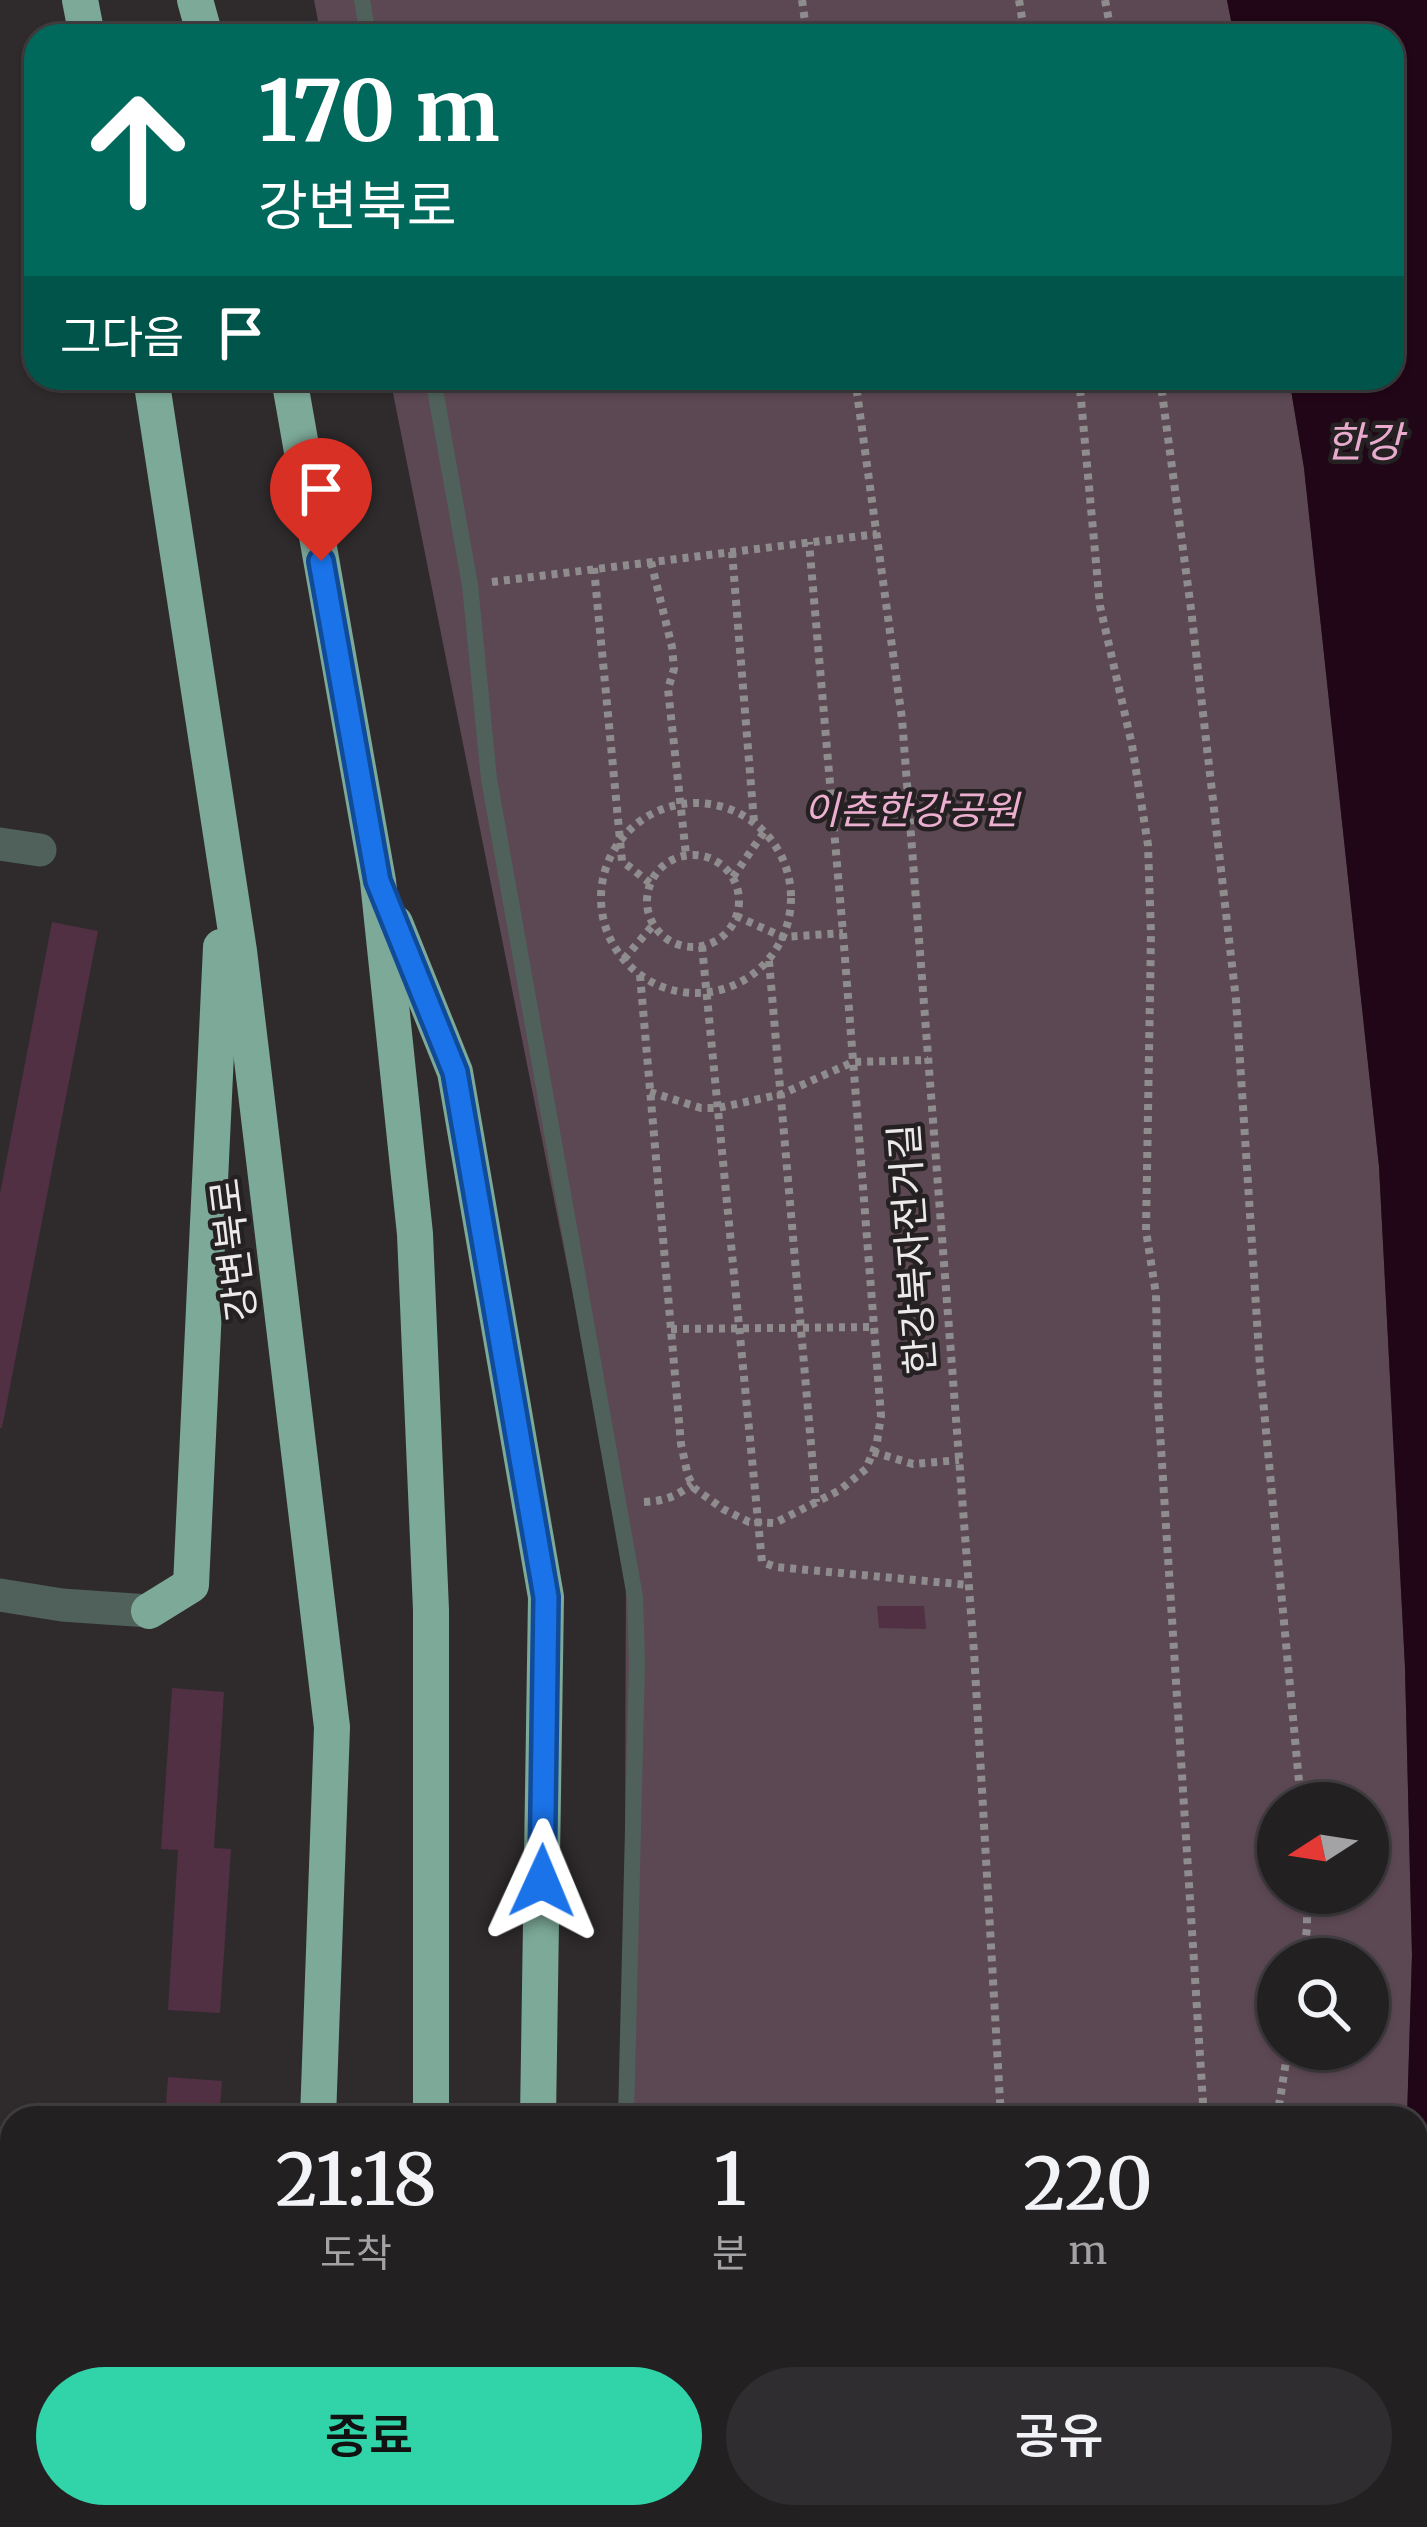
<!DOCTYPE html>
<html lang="ko">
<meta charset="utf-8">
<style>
:root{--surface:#232022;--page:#2f2d2f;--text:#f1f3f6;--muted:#a3a3a5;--line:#403e40;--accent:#31d4a9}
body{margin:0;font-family:Merriweather,"Noto Sans KR",serif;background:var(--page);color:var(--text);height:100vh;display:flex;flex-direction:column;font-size:45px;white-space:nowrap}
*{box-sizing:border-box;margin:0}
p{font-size:39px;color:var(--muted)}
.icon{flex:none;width:66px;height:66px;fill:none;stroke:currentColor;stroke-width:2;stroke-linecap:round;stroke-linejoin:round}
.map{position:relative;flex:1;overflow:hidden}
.drawer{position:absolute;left:0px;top:2106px;width:1428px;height:423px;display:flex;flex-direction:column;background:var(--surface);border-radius:36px 36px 0 0;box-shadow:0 3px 9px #0004,0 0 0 3px var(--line)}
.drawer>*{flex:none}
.hud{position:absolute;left:24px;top:24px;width:1380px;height:366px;border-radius:36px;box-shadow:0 3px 9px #0004,0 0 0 3px var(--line);background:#00695c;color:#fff;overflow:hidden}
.needle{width:78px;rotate:258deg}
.controls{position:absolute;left:1257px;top:1782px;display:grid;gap:24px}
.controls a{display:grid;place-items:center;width:132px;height:132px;border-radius:50%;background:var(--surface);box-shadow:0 3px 9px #0004,0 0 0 3px var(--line);font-size:60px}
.pin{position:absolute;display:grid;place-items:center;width:102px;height:102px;color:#fff;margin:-123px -51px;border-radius:50% 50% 50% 0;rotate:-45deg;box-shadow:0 0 12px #0007}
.pin .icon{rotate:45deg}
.me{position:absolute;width:132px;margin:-66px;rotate:1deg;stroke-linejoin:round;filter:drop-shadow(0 0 9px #0008)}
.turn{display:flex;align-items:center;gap:42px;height:252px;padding:0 36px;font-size:54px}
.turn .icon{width:156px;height:156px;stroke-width:2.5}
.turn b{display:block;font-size:84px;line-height:102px}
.then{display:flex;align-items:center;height:114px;padding:0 36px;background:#0003;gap:24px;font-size:45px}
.eta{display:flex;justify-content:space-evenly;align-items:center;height:204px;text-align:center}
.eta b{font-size:72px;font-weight:600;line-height:84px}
.button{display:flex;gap:24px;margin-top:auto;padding:24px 36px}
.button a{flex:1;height:138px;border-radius:72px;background:var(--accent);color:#111;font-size:48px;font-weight:600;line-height:138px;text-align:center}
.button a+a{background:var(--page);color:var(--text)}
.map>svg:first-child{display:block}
.green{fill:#5c4853;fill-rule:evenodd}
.water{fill:#210617}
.building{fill:#503042}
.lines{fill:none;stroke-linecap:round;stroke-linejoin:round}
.path{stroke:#8f8c8e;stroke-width:8;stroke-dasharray:6 6;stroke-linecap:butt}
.lane{stroke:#4f615a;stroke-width:16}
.street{stroke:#4f615a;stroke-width:33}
.highway{stroke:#7ca998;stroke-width:36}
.route-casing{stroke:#114b97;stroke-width:30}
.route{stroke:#1a73e8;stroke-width:21}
.labels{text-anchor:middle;stroke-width:9;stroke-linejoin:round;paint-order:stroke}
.park-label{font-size:39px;font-style:italic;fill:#edafd0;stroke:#252123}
.street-label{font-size:39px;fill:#ebe9ea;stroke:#252123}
.water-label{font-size:42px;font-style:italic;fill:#e9abcd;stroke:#252123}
</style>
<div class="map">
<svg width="1427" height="2527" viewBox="0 0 1427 2527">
<rect width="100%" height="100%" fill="#2f2b2d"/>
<g class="green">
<path d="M314 0H1227L1234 36H321Z"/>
<path d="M390 378H1289L1304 468 1379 1166 1405 1667 1412 1955 1407 2118H624L626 1560ZM1278 1803H1368V1893H1278ZM1278 1959H1368V2049H1278Z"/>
<path d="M0 2398 12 2400V2517H47L46 2527H0Z"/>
<rect x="618" y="2517" width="776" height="10"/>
</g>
<path class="water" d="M1227 0H1427V2527H1394V2517H1416V2118H1407L1412 1955 1405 1667 1379 1166 1304 468 1289 378H1392V36H1234Z"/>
<g class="building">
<path d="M52 922 98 931 2 1428H0V1194Z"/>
<path d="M877 1606H924L926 1629 879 1628Z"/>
<path d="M172 1688 224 1692 214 1848 231 1849 220 2013 168 2010 178 1850 161 1849Z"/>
<path d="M168 2077 222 2081 219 2118H165Z"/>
</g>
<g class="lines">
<g class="path">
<path d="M802 0 807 36"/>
<path d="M1019 0 1025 36"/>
<path d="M1105 0 1112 36"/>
<path d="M855 378 902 719 974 1652 1001 2118"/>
<path d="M1079 378 1100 606 1132 745 1148 845 1151 934 1146 1231 1156 1294 1158 1401 1204 2118"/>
<path d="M1160 378 1191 609 1236 1000 1260 1367 1301 1803"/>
<path d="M732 552 754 822"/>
<path d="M651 562 672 647 674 669 668 689 686 855"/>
<path d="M594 568 622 861 650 883"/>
<path d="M492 582 877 534"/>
<circle cx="696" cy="898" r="95"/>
<circle cx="693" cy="901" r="46"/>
<path d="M733 877 764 832"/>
<path d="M736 916 783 937 843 933"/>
<path d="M702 946 762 1562 776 1567 969 1585"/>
<path d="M624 959 654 924"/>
<path d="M769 961 816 1502"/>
<path d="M640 975 681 1444 688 1476 694 1488 723 1509 749 1522 775 1523 840 1490 866 1469 877 1442 881 1416 843 933 809 542"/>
<path d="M650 1092 701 1108H718L782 1094 853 1062 928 1060"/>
<path d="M671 1329 874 1327"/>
<path d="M873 1452 913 1464 959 1460"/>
<path d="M644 1502C664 1501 676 1497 692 1484"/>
<path d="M1303 1959 1307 1928V1893"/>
<path d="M1277 2118 1288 2049"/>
<path d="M1023 2517V2527"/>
<path d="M1202 2527 1203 2517"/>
<path d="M1241 2527V2517"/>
</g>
<g class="lane">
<path d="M362 0 368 36"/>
<path d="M433 378 470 585 489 779 635 1597 637 1663 626 2118"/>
<path d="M625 2527V2517"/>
</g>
<g class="street">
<path d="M0 844 40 850"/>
<path d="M0 1595 62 1605 149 1611"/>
</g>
<g class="highway">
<path d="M80 0 87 36"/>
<path d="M195 0 205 36"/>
<path d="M151 378 239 951 332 1727 318 2118"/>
<path d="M289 378 378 881 415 1234 431 1610V2118"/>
<path d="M395 923 455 1072 546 1597 538 2118"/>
<path d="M149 1611 191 1585 221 947"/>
<path d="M556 2517 565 2527"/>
<path d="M302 2527 303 2517"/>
<path d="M421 2527V2517"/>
<path d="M529 2527 530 2517"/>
</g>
</g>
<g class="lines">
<defs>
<path id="route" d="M321 561 378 881 455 1072 546 1597 542 1881"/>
</defs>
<use href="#route" class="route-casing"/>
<use href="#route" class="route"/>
</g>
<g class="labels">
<g class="park-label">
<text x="911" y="824">이촌한강공원</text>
</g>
<g class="street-label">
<text transform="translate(912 1249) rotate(-94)" y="14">한강북자전거길</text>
<text transform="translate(233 1250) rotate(-97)" y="14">강변북로</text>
</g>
<g class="water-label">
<text x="1364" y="457">한강</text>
</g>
</g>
</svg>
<div class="controls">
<a><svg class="needle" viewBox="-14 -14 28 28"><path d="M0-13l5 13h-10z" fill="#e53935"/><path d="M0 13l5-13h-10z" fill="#a3a3a5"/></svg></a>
<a><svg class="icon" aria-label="search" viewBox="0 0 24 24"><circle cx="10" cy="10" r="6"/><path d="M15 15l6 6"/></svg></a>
</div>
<div class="pin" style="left:321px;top:561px;background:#d93025"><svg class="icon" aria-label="arrive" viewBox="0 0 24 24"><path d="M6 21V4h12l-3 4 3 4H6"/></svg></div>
<svg class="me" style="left:542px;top:1881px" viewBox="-20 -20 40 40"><path d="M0-17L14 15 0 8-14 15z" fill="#1a73e8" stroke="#fff" stroke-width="4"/></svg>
<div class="hud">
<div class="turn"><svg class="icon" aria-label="ahead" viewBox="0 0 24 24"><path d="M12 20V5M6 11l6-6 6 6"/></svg><div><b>170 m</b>강변북로</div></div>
<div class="then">그다음<svg class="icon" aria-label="arrive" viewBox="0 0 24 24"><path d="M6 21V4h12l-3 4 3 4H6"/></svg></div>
</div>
<section class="drawer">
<div class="eta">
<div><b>21:18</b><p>도착</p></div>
<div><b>1</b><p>분</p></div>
<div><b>220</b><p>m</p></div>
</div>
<div class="button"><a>종료</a><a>공유</a></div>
</section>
</div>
